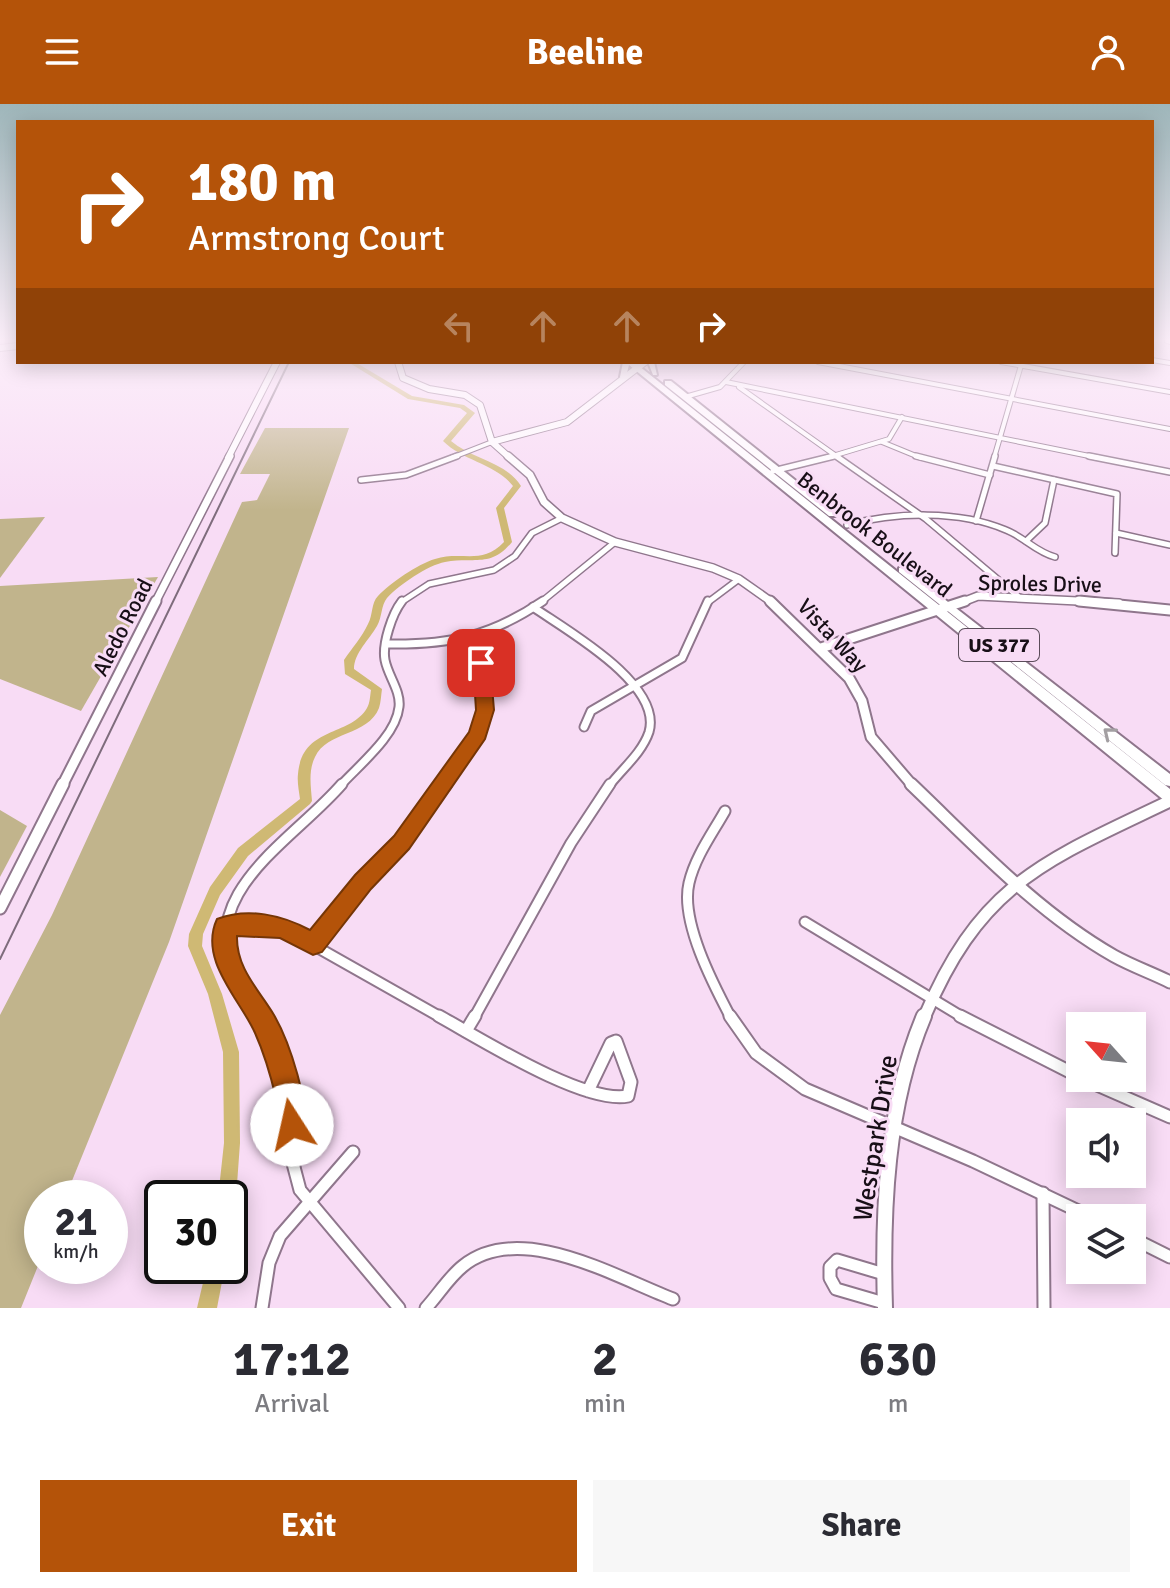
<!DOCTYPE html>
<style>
:root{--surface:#fff;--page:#f7f7f7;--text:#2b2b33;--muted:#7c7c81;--accent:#b45309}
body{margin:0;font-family:Signika,sans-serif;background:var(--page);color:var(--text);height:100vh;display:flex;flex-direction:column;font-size:30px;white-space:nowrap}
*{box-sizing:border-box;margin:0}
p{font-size:26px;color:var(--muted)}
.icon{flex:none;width:44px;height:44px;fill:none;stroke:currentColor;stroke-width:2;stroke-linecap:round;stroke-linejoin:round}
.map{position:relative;height:1204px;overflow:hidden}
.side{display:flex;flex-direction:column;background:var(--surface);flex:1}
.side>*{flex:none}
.guide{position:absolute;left:16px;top:16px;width:1138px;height:244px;border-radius:0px;box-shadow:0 4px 20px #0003;background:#b45309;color:#fff;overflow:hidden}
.needle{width:52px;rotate:297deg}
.buttons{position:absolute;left:1066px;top:908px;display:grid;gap:16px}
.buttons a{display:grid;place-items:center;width:80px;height:80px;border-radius:0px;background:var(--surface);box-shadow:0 4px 20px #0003;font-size:40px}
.speed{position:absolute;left:24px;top:1076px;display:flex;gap:16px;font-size:40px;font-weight:700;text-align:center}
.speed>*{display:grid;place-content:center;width:104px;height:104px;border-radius:50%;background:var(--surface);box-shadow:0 4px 20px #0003;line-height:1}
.speed small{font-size:20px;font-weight:400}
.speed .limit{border:4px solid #111;border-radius:12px;background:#fff;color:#111}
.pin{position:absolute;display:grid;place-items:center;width:68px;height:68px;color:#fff;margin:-34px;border-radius:16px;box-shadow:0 4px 12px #0006}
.me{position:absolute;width:88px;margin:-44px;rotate:350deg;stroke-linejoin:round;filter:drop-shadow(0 0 6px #0008)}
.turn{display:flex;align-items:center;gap:28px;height:168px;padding:0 40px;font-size:36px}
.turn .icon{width:104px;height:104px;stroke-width:2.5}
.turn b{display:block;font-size:56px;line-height:68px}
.lanes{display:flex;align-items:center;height:76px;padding:0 40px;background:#0003;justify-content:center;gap:40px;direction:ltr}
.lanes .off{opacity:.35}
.eta{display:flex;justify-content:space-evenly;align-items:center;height:136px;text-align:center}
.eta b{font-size:48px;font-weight:700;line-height:56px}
.cta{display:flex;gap:16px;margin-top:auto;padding:16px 40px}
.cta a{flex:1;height:92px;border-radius:0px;background:var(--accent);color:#fff;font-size:32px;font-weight:700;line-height:92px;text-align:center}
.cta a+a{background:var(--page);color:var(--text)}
header{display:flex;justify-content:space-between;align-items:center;height:104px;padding:0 40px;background:var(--accent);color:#fff;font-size:36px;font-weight:700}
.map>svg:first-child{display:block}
.green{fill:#c1b48c}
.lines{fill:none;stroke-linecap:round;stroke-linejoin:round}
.river{fill:#cfb974;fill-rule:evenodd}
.street-far4-casing{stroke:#8f768c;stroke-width:6}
.street-far3-casing{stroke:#8f768c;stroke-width:8}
.street-far2-casing{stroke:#8f768c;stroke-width:11}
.street-far1-casing{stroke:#8f768c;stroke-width:13}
.street-casing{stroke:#8f768c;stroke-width:15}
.secondary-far4-casing{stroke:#8f768c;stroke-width:8}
.secondary-far3-casing{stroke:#8f768c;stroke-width:10}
.secondary-far2-casing{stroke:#8f768c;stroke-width:13}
.secondary-far1-casing{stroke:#8f768c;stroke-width:15}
.secondary-casing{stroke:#8f768c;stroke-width:18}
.highway-casing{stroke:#8f768c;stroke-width:4}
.street-far4{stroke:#fff;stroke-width:4}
.street-far3{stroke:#fff;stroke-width:5}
.street-far2{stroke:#fff;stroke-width:7}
.street-far1{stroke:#fff;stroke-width:9}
.street{stroke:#fff;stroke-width:11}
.secondary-far4{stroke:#fff;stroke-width:6}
.secondary-far3{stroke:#fff;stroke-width:7}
.secondary-far2{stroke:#fff;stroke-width:9}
.secondary-far1{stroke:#fff;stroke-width:11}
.secondary{stroke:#fff;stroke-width:14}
.highway{fill:#fff;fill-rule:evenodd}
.rail{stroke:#7e6c7c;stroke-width:2}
.oneway{stroke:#a39fa2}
.route{fill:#b45309;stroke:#753606;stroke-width:2}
.labels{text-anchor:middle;stroke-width:6;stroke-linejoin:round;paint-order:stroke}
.shield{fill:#f8dcf5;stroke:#5b4c5a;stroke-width:2}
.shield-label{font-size:20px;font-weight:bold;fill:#180f17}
.street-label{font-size:22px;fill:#180f17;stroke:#f8dcf5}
.near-street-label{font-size:26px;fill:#180f17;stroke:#f8dcf5}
</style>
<header><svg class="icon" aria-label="menu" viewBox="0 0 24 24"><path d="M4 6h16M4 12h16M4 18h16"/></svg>Beeline<svg class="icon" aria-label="person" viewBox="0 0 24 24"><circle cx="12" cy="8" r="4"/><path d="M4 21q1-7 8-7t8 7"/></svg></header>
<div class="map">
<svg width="1170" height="1204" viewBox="0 0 1170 1204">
<rect width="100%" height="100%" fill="#f8dcf5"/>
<g class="green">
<path d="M265 324H349L169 838 65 1094H42V1152L21 1204H0V911L52 811 242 398 257 396 270 370H240Z"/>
<path d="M45 413 0 474V415Z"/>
<path d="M158 473 81 607 0 575V482Z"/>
<path d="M0 706 27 722 0 773Z"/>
</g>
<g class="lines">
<g class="river">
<path d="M348 258H355L412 292 464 301 475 309 451 337C472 355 506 358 521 382L504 404 512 438C490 465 474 452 445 458 428 461 399 481 387 494 381 501 382 514 377 522 369 536 354 549 354 565L382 585C381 591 381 598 379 604 368 632 327 627 315 653 308 667 311 683 312 697L310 700 248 752 220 791 203 830 202 842 222 890 239 948 240 1039 236 1094 233 1100 230 1102V1094H218L224 1039 223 948 208 890 188 842 189 830 210 783 238 744 300 695C299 687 297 678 298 670 302 622 350 633 367 604 370 599 370 592 371 586L345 570 344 556C352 544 362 533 368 520 373 511 371 499 378 492 390 479 418 460 435 455 462 446 481 462 504 438L496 404 513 382C496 360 463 357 443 337L467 309 460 304 408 295Z"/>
<path d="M207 1162H225L217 1204H197Z"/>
</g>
<defs>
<g id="street-far4">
<path d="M1167 237 1170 238"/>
<path d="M1152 256 1170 259"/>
<path d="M818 258 1170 325"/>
<path d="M1001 258 1170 288"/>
<path d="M726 278 1099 354"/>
<path d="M739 283 839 354"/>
<path d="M685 293 720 283 744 258"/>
<path d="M882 338 921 354"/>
<path d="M451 354 492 338"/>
<path d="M826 354 889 335 902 313"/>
<path d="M994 354 1022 258"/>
</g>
<g id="street-far3">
<path d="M836 352 926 415 1020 494"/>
<path d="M916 352 990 371"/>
<path d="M1089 352 1170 368"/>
<path d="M993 362 1117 390 1115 449"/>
<path d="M773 367 834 352"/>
<path d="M361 376 406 371 457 352"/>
<path d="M976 417 995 352"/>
<path d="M847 421C896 408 959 406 1006 426 1024 433 1036 448 1055 453"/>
<path d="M1116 429 1170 441"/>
<path d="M1026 437 1045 419 1054 376"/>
<path d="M400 499 429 480 494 466 515 452 532 429 562 414"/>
<path d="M540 499 615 438"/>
<path d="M707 499 739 475"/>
</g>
<g id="street-far2">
<path d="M533 503C566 526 663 580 649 628 642 649 622 665 609 682"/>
<path d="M387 540C449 541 490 533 543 497"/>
<path d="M584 623 591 607 682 554 708 497"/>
<path d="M340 682C359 661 396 632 399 603 401 587 388 572 385 556 382 540 392 510 402 497"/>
<path d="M445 682C483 632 499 592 466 534"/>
</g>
<g id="street-far1">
<path d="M725 707C712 730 695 753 689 779 680 817 713 880 731 914"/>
<path d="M805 818 964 914"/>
<path d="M225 823 261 820 283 824 442 914"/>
<path d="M313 840 447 680"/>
<path d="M261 914C253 902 242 890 236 877 193 789 292 738 342 680"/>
<path d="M474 914 571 739 610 680"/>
</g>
<g id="street">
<path d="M260 912 266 921 291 998 290 1048 300 1086 399 1204"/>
<path d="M439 912C479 934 585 1001 628 992L631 978 616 937 611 939 588 987"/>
<path d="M730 912 756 949 805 985 973 1057 1093 1114"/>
<path d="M960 912 1080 973"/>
<path d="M466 927 475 912"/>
<path d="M1081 974 1170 1013"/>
<path d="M1043 1089 1044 1204"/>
<path d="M1132 1134 1170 1153"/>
<path d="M884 1170 837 1156 830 1163V1174L836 1185 884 1199"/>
<path d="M262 1204 269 1159 280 1132 353 1048"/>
<path d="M426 1204C438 1191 449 1173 463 1162 520 1116 615 1173 673 1195"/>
</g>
<g id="secondary-far4">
<path d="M0 244 18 242"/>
<path d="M398 258 403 274 429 285 465 291 480 301 492 338 510 354"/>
<path d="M492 338 567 318 645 258"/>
<path d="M228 354 277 258"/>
</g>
<g id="secondary-far3">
<path d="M508 352 530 371 544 398 562 414 615 438 713 464 739 475 773 499"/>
<path d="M155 499 230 352"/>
<path d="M960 499 978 492 1119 499"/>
</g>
<g id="secondary-far2">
<path d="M770 497 849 574 862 597 871 633 913 682"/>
<path d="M1079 497 1170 506"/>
<path d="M821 544 965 497"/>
<path d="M62 682 156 497"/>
</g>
<g id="secondary-far1">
<path d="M911 680C975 741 1037 808 1114 852 1132 862 1152 869 1170 878"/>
<path d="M0 804 63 680"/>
<path d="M924 914C981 778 1045 757 1170 697"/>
</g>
<path id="secondary" d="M885 1204C882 1107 886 1002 924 912"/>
<g id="highway">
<path d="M623 258H634L1170 685V698L1165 697 629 261 626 273H620Z"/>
<path d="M648 258H654L657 271H653Z"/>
<path d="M665 277H671L835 408V412H829L665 281Z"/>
<path d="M903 463 1170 670V682L1165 681 899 468V464Z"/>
</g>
</defs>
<use href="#street-far4" class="street-far4-casing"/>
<use href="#street-far3" class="street-far3-casing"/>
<use href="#street-far2" class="street-far2-casing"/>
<use href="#street-far1" class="street-far1-casing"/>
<use href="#street" class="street-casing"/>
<use href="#secondary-far4" class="secondary-far4-casing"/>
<use href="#secondary-far3" class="secondary-far3-casing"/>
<use href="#secondary-far2" class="secondary-far2-casing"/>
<use href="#secondary-far1" class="secondary-far1-casing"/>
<use href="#secondary" class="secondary-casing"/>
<use href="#highway" class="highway-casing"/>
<use href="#street-far4" class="street-far4"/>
<use href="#street-far3" class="street-far3"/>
<use href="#street-far2" class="street-far2"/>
<use href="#street-far1" class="street-far1"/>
<use href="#street" class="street"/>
<use href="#secondary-far4" class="secondary-far4"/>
<use href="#secondary-far3" class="secondary-far3"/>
<use href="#secondary-far2" class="secondary-far2"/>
<use href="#secondary-far1" class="secondary-far1"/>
<use href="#secondary" class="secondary"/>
<use href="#highway" class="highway"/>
<path class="rail" d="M0 855 289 258"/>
</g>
<defs><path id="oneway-chevron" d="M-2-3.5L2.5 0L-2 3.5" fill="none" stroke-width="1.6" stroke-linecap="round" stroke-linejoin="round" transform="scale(2)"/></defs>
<use class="oneway" href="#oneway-chevron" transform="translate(1109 629) rotate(-141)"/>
<linearGradient id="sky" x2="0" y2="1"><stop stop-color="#9eb6ba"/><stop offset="0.58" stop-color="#fceffa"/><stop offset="1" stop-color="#fceffa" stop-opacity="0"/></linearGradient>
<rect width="1170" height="406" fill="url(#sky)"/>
<path class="route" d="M481 553 490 559 494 606 485 635 409 745 371 785 322 848 313 851 280 834 237 832C236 864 259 886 274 911 288 935 313 1005 302 1031L292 1035 282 1031C277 1019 280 1007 276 994 271 973 264 949 255 929 240 895 198 856 217 815 248 803 282 811 310 826L355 771 394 732 469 628 476 606 473 559Z"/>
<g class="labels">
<rect class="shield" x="959" y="525" width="80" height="32" rx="6"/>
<g class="shield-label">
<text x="999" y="548">US 377</text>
</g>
<g class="street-label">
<text transform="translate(875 430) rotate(38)" y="8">Benbrook Boulevard</text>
<text transform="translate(1040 479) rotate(1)" y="8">Sproles Drive</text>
<text transform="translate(122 523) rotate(-63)" y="8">Aledo Road</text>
<text transform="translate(833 531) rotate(47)" y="8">Vista Way</text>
</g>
<g class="near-street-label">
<text transform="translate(875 1034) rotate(-81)" y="9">Westpark Drive</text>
</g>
</g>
</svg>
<div class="buttons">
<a><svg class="needle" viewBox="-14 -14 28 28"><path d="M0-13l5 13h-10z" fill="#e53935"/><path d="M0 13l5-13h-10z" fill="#7c7c81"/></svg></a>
<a><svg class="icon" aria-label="sound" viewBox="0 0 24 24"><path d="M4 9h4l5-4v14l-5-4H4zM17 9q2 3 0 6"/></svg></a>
<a><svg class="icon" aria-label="layers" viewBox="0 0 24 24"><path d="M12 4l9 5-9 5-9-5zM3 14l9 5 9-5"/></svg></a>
</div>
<div class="speed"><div>21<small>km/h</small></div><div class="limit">30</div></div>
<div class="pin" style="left:481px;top:559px;background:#d93025"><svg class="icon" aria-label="arrive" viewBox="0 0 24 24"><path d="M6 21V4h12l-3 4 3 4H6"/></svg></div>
<svg class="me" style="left:292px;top:1021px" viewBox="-20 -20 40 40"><circle r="19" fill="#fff"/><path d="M0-13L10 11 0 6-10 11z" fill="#b45309"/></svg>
<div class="guide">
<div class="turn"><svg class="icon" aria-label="right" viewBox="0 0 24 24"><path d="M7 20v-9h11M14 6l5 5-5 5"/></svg><div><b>180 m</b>Armstrong Court</div></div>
<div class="lanes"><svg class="icon off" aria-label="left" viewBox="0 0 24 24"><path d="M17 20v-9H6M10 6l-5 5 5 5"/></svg><svg class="icon off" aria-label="ahead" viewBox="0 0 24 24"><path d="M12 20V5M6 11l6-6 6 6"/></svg><svg class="icon off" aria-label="ahead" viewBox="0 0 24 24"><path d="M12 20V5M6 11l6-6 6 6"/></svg><svg class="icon" aria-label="right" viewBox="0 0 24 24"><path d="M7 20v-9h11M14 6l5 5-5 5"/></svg></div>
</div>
</div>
<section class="side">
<div class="eta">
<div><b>17:12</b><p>Arrival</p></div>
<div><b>2</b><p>min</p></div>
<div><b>630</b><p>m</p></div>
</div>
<div class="cta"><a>Exit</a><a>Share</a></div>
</section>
